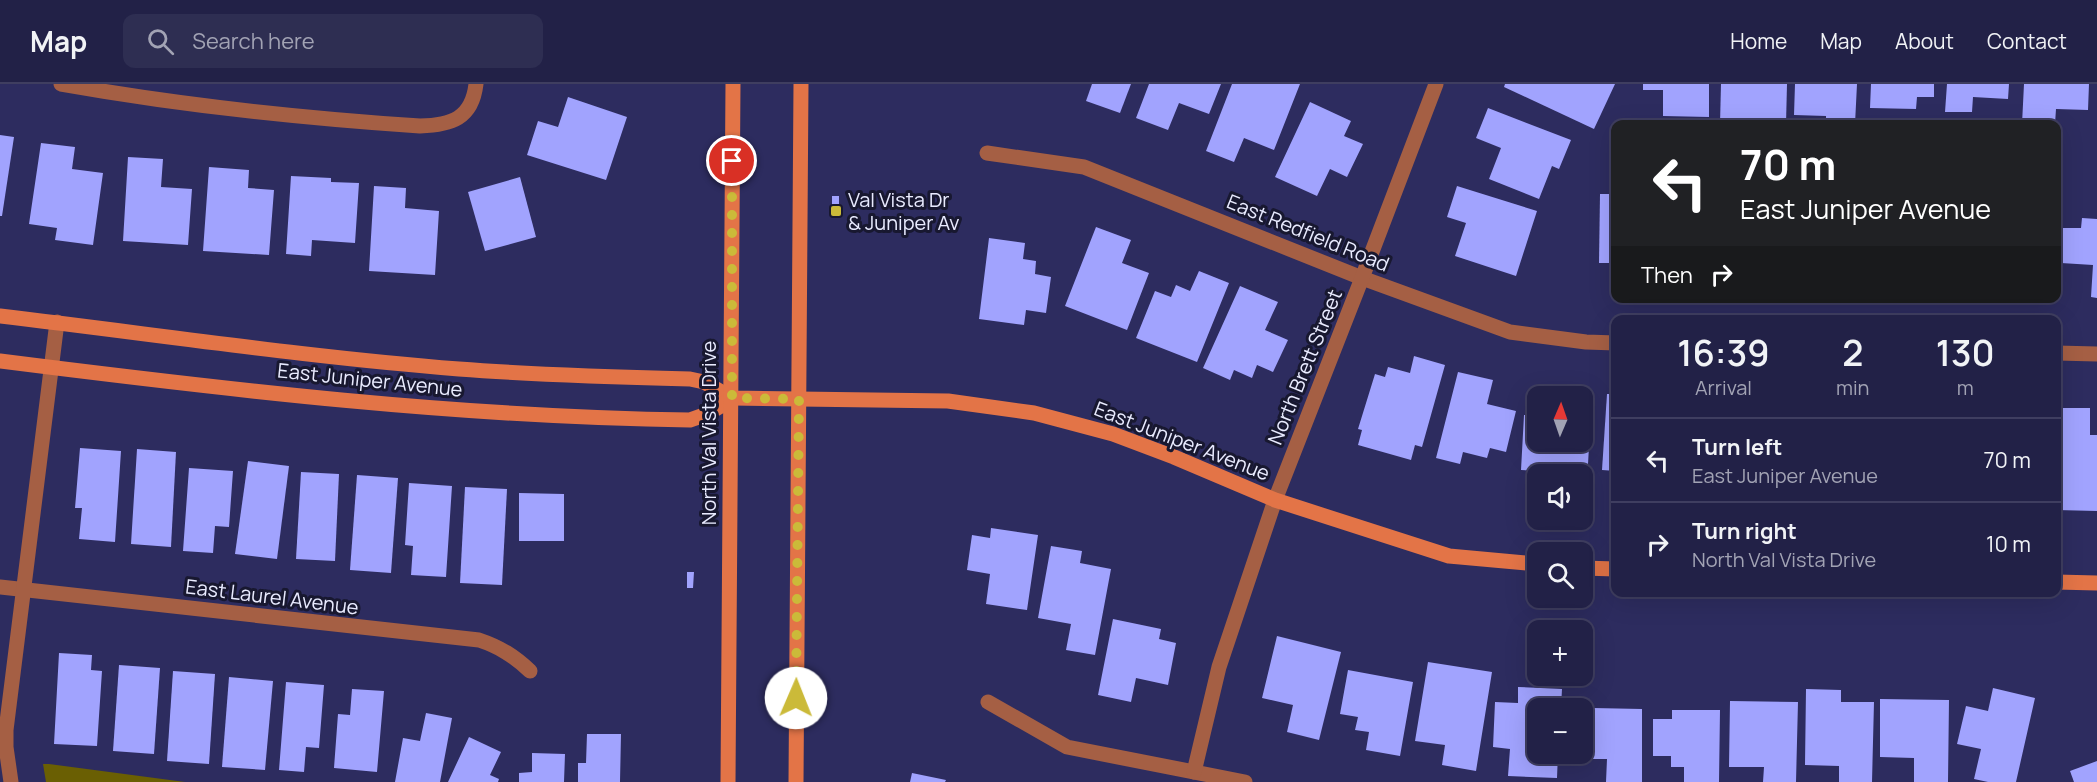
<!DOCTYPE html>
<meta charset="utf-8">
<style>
:root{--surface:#222147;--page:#2e2e52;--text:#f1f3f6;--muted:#a2a3b4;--line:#3f3e60}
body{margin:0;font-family:Manrope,sans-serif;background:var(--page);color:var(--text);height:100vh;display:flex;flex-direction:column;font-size:22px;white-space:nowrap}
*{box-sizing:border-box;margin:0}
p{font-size:20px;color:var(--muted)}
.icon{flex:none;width:33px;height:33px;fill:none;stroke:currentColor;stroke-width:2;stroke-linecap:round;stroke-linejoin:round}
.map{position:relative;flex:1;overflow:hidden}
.sheet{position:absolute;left:1611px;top:231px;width:450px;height:282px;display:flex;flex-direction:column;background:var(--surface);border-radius:12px;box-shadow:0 6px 24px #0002,0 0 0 2px var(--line)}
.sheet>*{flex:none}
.guide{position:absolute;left:1611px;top:36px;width:450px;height:183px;border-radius:12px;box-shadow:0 6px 24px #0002,0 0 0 2px var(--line);background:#202124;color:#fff;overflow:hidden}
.needle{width:39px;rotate:2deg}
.controls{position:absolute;left:1527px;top:302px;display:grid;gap:12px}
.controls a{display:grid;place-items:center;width:66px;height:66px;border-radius:12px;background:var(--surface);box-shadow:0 6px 24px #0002,0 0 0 2px var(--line);font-size:30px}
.pin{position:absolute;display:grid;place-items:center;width:51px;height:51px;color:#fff;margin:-26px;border:3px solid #fff;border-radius:50%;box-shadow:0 2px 6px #0007}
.me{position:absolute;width:66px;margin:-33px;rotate:1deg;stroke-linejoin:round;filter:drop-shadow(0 0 4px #0008)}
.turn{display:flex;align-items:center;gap:21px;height:126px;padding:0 30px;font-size:27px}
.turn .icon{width:78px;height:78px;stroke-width:2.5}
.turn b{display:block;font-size:42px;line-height:51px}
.then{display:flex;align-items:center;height:57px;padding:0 30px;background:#0003;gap:12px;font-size:22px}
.eta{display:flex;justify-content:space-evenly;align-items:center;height:102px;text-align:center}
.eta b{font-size:36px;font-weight:600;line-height:42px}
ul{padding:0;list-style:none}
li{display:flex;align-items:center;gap:18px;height:84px;padding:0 30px;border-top:2px solid var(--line)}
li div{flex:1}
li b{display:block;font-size:22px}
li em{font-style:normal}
header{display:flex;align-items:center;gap:36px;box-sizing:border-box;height:84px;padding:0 30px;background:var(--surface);border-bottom:2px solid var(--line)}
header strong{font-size:28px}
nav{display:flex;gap:33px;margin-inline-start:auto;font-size:21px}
.search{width:420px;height:54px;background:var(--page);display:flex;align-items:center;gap:15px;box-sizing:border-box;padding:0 21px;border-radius:12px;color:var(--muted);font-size:22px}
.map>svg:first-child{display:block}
.green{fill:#6a5f03}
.building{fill:#a1a3fe}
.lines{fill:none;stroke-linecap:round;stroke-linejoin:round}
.street{stroke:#a55f44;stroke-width:15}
.secondary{stroke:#e37447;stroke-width:15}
.route{stroke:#cbba39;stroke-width:10;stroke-dasharray:0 18}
.poi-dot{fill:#cbba39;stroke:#181830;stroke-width:2}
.labels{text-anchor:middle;stroke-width:6;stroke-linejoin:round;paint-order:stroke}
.poi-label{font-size:20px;fill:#e9ebff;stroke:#181830;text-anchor:start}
.street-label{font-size:20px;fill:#e9ebff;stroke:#181830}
</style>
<header>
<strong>Map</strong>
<div class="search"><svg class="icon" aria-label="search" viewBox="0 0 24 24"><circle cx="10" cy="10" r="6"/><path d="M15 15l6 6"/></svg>Search here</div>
<nav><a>Home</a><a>Map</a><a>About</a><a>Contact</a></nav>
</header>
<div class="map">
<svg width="2097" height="698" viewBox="0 0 2097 698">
<rect width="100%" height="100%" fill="#2d2c5f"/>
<path class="green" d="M43 680H49L185 698H46Z"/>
<g class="building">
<path d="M1092 0H1131L1120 29 1086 17Z"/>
<path d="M1149 0H1221L1209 30 1179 19 1168 46 1136 34Z"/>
<path d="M1232 0H1300L1274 66 1244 54 1234 78 1206 67Z"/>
<path d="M1505 0H1615L1594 45 1504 3Z"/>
<path d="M1643 0H1709V33L1663 32V6H1643Z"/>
<path d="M1721 0H1787L1786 40H1720Z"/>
<path d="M1795 0H1857L1855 40H1826V32L1794 31Z"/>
<path d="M1871 0H1934V13H1917L1916 25 1870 24Z"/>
<path d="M1947 0H2009L2008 15 1973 13 1972 28H1945Z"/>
<path d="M2024 0H2089L2088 26 2056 25 2055 40H2022Z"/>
<path d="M568 13 627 33 606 96 527 71 538 37 558 43Z"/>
<path d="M1310 18 1351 37 1344 52 1363 60 1347 93 1330 85 1317 112 1275 93Z"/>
<path d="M1488 24 1571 56 1559 85 1552 82 1539 115 1489 95 1501 64 1476 54Z"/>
<path d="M0 51 14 53 2 132H0Z"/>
<path d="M41 59 75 63 72 85 103 89 93 161 55 156 57 144 29 140Z"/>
<path d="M128 73 163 75 161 103 192 105 188 161 123 157Z"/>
<path d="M209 83 249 86 248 104 274 106 269 171 203 167Z"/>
<path d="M291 92 331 94V98L359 99 355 159 312 156 311 172 286 170Z"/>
<path d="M520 93 536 153 485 167 468 108Z"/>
<path d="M374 102 406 104 405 124 439 127 435 191 369 187Z"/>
<path d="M1457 102 1537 127 1516 192 1455 172 1466 139 1447 133Z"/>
<path d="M1600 110H1616V179H1599Z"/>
<rect x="832" y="112" width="7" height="21"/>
<path d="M2082 134 2097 135V214L2091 213 2093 181 2061 179 2063 144H2081Z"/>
<path d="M1096 143 1131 156 1122 179 1149 189 1127 246 1065 222Z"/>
<path d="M989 154 1025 159 1023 175 1036 177 1035 190 1051 193 1046 229 1026 226 1024 241 979 235Z"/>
<path d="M1199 187 1229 199 1197 278 1136 254 1155 207 1171 213 1176 201 1190 207Z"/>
<path d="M1240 202 1278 218 1265 246 1288 256 1273 288 1257 281 1252 294 1234 286 1230 296 1203 284Z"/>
<path d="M1414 272 1445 281 1422 363 1415 361 1411 376 1358 361 1362 346 1358 345 1375 290 1385 293 1388 283 1410 289Z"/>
<path d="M1458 288 1493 296 1487 320 1516 327 1506 368 1490 364 1487 374 1463 368 1460 380 1436 374Z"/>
<path d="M1560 307 1592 309 1587 398H1582V390H1542L1543 387 1521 386 1524 331H1538V357H1582V312H1559Z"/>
<path d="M1607 310H1616V387L1602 386Z"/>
<path d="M2058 324H2090V351H2097V427L2056 426Z"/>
<path d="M80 364 121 367 115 458 79 455 82 424H75Z"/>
<path d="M137 365 176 368 171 463 131 460Z"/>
<path d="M248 377 289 382 277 475 235 470Z"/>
<path d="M189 384 233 387 229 443 215 442 213 469 183 467Z"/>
<path d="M301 388 339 390 335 477 296 475Z"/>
<path d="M357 391 398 394 391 489 350 486Z"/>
<path d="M409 399 452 402 446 493 411 491 413 462 405 461Z"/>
<path d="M465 403 507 405 502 501 460 499Z"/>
<path d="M519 409 564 410V457H519Z"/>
<path d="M991 444 1038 451 1027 526 986 520 990 490 967 486 972 451 990 454Z"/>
<path d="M1051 462 1082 467 1080 479 1111 485 1095 571 1066 566 1071 540 1038 534Z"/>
<path d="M687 488H694L693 504H687Z"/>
<path d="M1113 535 1161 545 1159 555 1176 559 1168 601 1136 594 1131 618 1098 611Z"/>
<path d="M1277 552 1341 568 1319 656 1287 648 1293 621 1262 614Z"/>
<path d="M59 569 92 571 91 586 102 587 97 662 54 660Z"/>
<path d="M1428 578 1492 588 1476 687 1442 681 1445 661 1415 657Z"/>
<path d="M119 581 160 584 154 670 113 667Z"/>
<path d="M1348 586 1413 598 1400 672 1366 666 1369 648 1355 646 1358 633 1340 630Z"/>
<path d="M173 587 215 590 209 680 167 677Z"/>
<path d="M229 593 273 597 265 686 222 683Z"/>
<path d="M286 598 324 601 319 664 306 663 304 688 279 686Z"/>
<path d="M1518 603 1562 605 1561 624H1538V669H1558L1557 694 1508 692 1510 665 1493 663 1495 618 1518 619Z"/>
<path d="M1993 604 2035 614 2016 698H1988L1974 695 1981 665 1957 660 1966 622 1988 627Z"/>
<path d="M352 605 384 607 377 688 334 684 338 630 350 631Z"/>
<path d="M1806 605 1841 606V618H1874L1872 698H1839V682L1805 681Z"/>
<path d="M1880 615 1949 616 1948 698H1914V674L1880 673Z"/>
<path d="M1730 617 1798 618 1796 698H1763L1764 683H1729Z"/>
<path d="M1593 624 1642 625V698H1606L1607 675H1575V669H1582V634H1592Z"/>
<path d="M1672 626H1720L1719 698H1684V683H1671V672H1653V635H1672Z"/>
<path d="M426 629 452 634 440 698H395L403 654 420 657Z"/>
<path d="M587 650H621L620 698H578V679H586Z"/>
<path d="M469 653 501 668 490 691 499 695 498 698H448Z"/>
<path d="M532 669 565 670 564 698H519V689L532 688Z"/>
<path d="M2097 677V698H2074L2070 687Z"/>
<path d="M912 689 946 696 945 698H910Z"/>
</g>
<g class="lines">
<g class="street">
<path d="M61 0C179 21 300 34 420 42 451 41 472 35 476 0"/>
<path d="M987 69 1084 83 1362 194 1510 248 1586 258 1616 259"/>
<path d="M2056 269 2097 270"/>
<path d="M0 503 479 556C500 563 514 572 530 587"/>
<path d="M988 618 1067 663 1245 698"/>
<path d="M1194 688 1219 583 1275 416 1362 194 1436 0"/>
<path d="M11 698 6 663V646L57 238"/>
</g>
<g class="secondary">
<path d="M0 232C153 250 306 273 459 285 536 291 613 293 690 295L704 298 732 314 948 317 1034 329 1113 350 1174 373 1275 416 1449 472 1538 480"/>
<path d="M0 277C229 306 459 333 690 336 707 331 718 325 732 314"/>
<path d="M1582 484 1616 485"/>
<path d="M2056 498 2097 499"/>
<path d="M728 698 733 0"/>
<path d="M796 698 801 0"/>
</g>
</g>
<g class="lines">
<path class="route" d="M732 77V314L799 315 796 614"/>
</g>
<rect class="poi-dot" x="830" y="121" width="12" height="12" rx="3"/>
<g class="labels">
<g class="poi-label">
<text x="848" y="123">Val Vista Dr<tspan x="848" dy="23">&amp; Juniper Av</tspan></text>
</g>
<g class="street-label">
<text transform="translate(1308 149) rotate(22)" y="7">East Redfield Road</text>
<text transform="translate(1305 283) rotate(-68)" y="7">North Brett Street</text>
<text transform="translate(370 296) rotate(6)" y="7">East Juniper Avenue</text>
<text transform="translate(709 349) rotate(-90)" y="7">North Val Vista Drive</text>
<text transform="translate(1182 357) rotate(21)" y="7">East Juniper Avenue</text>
<text transform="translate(272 513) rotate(7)" y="7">East Laurel Avenue</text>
</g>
</g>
</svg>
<div class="controls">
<a><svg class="needle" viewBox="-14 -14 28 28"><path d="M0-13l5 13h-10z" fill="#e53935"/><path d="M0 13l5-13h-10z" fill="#a2a3b4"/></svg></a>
<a><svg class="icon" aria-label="sound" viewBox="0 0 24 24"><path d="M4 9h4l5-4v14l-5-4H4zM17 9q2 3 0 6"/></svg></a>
<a><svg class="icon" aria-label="search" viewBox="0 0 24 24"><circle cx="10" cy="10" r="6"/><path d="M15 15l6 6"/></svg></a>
<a>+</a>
<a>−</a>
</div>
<div class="pin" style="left:732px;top:77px;background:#d93025"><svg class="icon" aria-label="arrive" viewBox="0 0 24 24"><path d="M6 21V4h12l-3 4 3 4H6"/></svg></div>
<svg class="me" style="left:796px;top:614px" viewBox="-20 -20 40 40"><circle r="19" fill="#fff"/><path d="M0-13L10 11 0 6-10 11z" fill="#cbba39"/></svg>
<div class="guide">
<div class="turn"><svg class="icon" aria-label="left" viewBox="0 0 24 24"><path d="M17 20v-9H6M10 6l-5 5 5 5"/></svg><div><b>70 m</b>East Juniper Avenue</div></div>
<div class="then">Then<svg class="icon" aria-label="right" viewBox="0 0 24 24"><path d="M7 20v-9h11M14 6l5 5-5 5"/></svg></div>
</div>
<section class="sheet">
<div class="eta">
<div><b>16:39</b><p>Arrival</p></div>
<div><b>2</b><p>min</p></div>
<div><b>130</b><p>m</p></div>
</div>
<ul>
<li><svg class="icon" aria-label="left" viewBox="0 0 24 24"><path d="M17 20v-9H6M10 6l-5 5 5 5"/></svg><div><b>Turn left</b><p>East Juniper Avenue</p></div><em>70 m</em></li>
<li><svg class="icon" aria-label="right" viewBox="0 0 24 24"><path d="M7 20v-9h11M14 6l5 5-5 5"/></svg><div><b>Turn right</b><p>North Val Vista Drive</p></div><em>10 m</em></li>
</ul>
</section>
</div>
